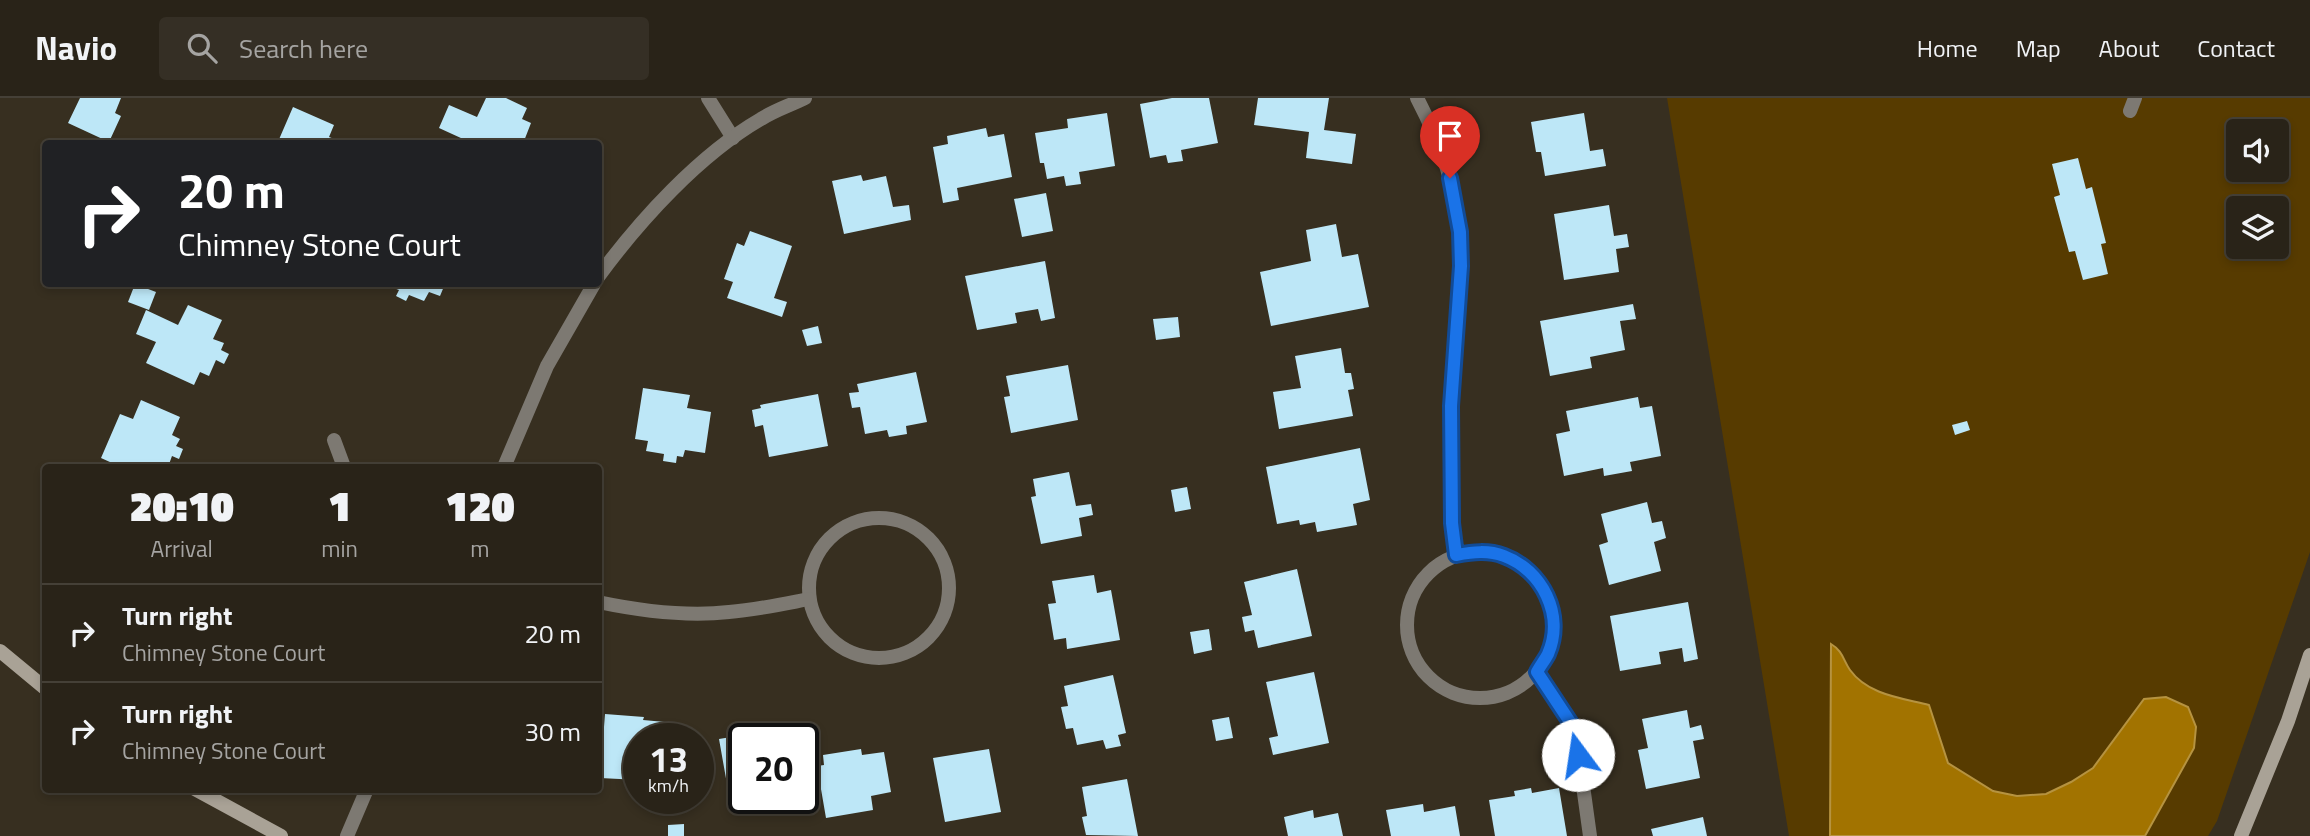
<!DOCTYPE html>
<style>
:root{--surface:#292318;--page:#352f25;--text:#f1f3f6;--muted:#a5a4a2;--line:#454037}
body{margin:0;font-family:"Titillium Web",sans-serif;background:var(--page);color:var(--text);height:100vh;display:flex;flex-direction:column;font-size:26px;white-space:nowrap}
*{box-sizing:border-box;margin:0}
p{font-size:23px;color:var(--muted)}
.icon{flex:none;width:38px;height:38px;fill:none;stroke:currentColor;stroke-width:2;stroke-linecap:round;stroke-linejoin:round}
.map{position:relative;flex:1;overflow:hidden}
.drawer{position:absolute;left:42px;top:366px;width:560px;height:329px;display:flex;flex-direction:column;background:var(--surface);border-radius:7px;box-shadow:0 4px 10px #0003,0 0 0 2px var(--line)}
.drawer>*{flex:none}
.banner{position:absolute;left:42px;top:42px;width:560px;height:147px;border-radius:7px;box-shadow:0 4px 10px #0003,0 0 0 2px var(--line);background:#202124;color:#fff;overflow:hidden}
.fabs{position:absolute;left:2226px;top:21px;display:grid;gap:14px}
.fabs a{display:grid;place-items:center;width:63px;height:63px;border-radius:7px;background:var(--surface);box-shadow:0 4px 10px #0003,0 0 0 2px var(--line);font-size:35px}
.speed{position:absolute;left:623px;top:625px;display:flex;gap:14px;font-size:35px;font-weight:700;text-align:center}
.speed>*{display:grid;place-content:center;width:91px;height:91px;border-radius:50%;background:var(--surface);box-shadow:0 4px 10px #0003,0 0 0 2px var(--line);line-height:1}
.speed small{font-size:18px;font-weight:400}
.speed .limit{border:4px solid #111;border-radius:10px;background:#fff;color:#111}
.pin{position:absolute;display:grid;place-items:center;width:60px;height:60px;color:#fff;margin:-72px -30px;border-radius:50% 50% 50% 0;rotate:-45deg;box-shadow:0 0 7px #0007}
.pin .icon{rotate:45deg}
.me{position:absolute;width:77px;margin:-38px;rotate:346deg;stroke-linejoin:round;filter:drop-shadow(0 0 5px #0008)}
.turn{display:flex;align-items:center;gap:24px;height:147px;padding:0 21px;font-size:32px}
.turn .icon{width:91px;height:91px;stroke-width:2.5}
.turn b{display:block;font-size:49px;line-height:60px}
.eta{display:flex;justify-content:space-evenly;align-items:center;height:119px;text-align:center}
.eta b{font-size:42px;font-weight:800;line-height:49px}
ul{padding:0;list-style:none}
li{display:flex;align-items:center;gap:21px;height:98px;padding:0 21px;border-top:2px solid var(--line)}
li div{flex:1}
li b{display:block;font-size:26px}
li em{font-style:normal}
header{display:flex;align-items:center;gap:42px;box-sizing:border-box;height:98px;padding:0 35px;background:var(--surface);border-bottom:2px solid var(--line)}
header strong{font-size:33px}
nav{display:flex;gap:38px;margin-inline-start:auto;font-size:24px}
.search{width:490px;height:63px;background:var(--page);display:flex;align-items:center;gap:18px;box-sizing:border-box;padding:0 24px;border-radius:7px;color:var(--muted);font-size:26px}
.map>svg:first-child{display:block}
.green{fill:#573b00;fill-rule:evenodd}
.water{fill:#a27300;stroke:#b69340;stroke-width:2}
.building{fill:#bde7f7}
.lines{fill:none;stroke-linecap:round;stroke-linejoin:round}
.lane{stroke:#7d7972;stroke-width:14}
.street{stroke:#7d7972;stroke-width:14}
.secondary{stroke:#a9a296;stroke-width:14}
.route-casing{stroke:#114b97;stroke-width:18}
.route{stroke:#1a73e8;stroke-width:12}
</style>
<header>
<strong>Navio</strong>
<div class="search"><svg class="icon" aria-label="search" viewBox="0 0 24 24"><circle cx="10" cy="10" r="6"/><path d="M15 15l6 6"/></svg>Search here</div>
<nav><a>Home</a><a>Map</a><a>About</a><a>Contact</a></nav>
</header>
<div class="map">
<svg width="2310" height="738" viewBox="0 0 2310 738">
<rect width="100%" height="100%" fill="#372f20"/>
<path class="green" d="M1667 0H2310V454L2217 723 2208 738H1789ZM2238 33H2277V72H2238ZM2238 110H2277V149H2238Z"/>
<path class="water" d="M1831 546C1843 553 1843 562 1850 572 1868 597 1902 600 1929 607L1948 665 1993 693 2017 698 2046 696 2071 684 2093 670 2144 601 2166 599 2188 609 2196 629 2194 650 2145 738H1830Z"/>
<g class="building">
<path d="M80 0H121L115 15 121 18 109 44 68 25Z"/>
<path d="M486 0H506L527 10 522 21 531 25 524 43 530 46H474L439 30 449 7 477 19Z"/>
<path d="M1172 0H1209L1218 45 1181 52 1183 63 1168 65 1166 57 1150 60 1140 6Z"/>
<path d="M1258 0H1329L1324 32 1356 36 1352 66 1306 60 1309 34 1254 27Z"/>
<path d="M293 9 334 27 329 39 337 42 336 46H277Z"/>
<path d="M1107 15 1115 68 1079 74 1081 86 1066 88 1064 78 1047 81 1044 65H1040L1035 35 1068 30 1067 21Z"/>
<path d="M1584 15 1590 53 1603 51 1606 68 1545 78 1541 54H1536L1531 24Z"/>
<path d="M986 30 988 39 1004 36 1012 79 957 90 959 102 943 105 933 49 948 46 947 38Z"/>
<path d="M2078 60 2086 91 2092 89 2106 145 2101 146 2108 176 2083 182 2075 153 2069 154 2054 99 2060 97 2052 66Z"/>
<path d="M861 77 863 83 886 78 893 109 909 107 911 122 844 136 832 83Z"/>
<path d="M1046 95 1053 133 1022 139 1014 101Z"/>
<path d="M1609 107 1614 138 1627 136 1629 149 1616 151 1619 174 1564 182 1554 116Z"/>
<path d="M1336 126 1342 159 1358 156 1369 209 1271 228 1260 174 1311 163 1306 132Z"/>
<path d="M750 133 792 148 774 200 787 204 782 219 727 200 733 184 724 181 737 145 744 148Z"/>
<path d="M1045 163 1055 220 1041 223 1038 211 1015 215 1017 225 977 232 965 178Z"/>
<path d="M135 186 156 194 149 212 128 204Z"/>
<path d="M392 186H445L440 198 429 194 424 203 409 197 406 203 396 198 399 192 391 189Z"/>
<path d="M1633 206 1636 221 1620 223 1625 252 1590 259 1592 270 1550 278 1540 223Z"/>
<path d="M188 207 222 222 213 241 224 245 221 252 229 256 224 266 216 262 209 278 200 274 194 287 146 265 156 244 136 236 146 212 178 227Z"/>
<path d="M1178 219 1180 239 1156 242 1153 221Z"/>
<path d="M818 228 822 245 807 248 802 232Z"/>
<path d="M1341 250 1345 275H1351L1354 291 1348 292 1353 318 1279 331 1273 294 1301 290 1295 258Z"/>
<path d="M1068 267 1078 322 1011 335 1004 299 1010 298 1006 278Z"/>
<path d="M916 274 927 324 906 328 907 336 889 339 887 332 865 336 860 309 852 310 849 295 859 294 857 286Z"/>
<path d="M643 290 690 297 687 310 711 314 705 355 685 352 683 359 677 358 676 365 663 363 664 356 646 353 648 343 635 341Z"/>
<path d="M818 296 828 348 769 359 763 327 755 329 752 312 761 310 760 307Z"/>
<path d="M1638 299 1640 310 1652 308 1661 358 1630 364 1632 373 1604 378 1603 370 1564 378 1556 336 1570 333 1566 313Z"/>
<path d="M141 302 180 319 172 337 180 341 176 348 183 351 179 361 172 358 168 369H121L101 360 120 316 133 321Z"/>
<path d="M1967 323 1970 332 1955 337 1952 327Z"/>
<path d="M1360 350 1370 402 1353 406 1357 427 1317 434 1315 424 1300 427 1299 422 1277 426 1266 369Z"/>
<path d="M1069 374 1076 408 1091 406 1093 417 1079 420 1082 438 1041 446 1031 399 1036 398 1033 381Z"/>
<path d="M1187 389 1191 411 1175 414 1171 392Z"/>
<path d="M1647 404 1652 425 1662 423 1666 440 1654 444 1661 473 1609 487 1599 447 1608 444 1601 416Z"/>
<path d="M1297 471 1312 538 1258 550 1254 532 1245 534 1242 519 1252 517 1244 484Z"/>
<path d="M1094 477 1097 495 1111 492 1120 542 1067 551 1066 540 1054 542 1048 506 1056 505 1052 483Z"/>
<path d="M1688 504 1698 561 1684 564 1682 550 1659 554 1661 566 1620 573 1610 518Z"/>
<path d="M1209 531 1212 552 1194 556 1190 534Z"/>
<path d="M1314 574 1329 645 1273 657 1269 640 1278 638 1266 584Z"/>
<path d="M1113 577 1126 635 1118 637 1121 648 1106 651 1103 642 1077 647 1073 630 1066 631 1061 609 1068 608 1064 588Z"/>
<path d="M1687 612 1690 630 1701 627 1704 641 1693 643 1700 680 1646 691 1638 652 1648 650 1642 621Z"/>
<path d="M605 616 644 619 643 622 665 624 664 640H639V682L600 680Z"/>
<path d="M1229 619 1233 640 1216 643 1212 622Z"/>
<path d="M737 638 739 647 744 646V701L730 703 719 641Z"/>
<path d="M861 651 862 657 884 654 891 694 871 698 873 712 826 720 817 668 824 667 823 657Z"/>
<path d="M989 651 1001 714 945 724 933 660Z"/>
<path d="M1127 681 1138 738 1086 737 1082 719 1087 718 1082 689Z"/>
<path d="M1531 690 1532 695 1559 690 1567 738H1495L1489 702 1515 698 1514 693Z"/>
<path d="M1423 706 1424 714 1455 708 1460 738H1391L1386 712Z"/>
<path d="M1313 712 1314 720 1338 715 1343 738H1288L1284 719Z"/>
<path d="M1703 719 1707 738H1653L1651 731Z"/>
<path d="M684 726V738H668V727Z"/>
</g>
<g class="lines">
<g class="lane">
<path d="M2130 13 2135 0"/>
<path d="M1537 574 1575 630 1590 738"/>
</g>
<g class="street">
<path d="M708 0 733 40"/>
<path d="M1417 0C1439 42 1457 89 1460 137 1464 193 1453 251 1451 307 1449 357 1449 408 1456 457"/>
<path d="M598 179C640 122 699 57 761 21 775 12 791 7 805 0"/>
<path d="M334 342 344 369"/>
<path d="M504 369 547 268 594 186"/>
<circle cx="879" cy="490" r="70"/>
<circle cx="1480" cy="527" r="73"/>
<path d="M598 504C641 513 685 519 729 514 756 512 783 506 809 501"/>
<path d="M347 738 367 691"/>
</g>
<g class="secondary">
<path d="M0 553 46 591"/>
<path d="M195 691 281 738"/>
<path d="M2241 738 2288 623 2310 557"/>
</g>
</g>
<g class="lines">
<defs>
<path id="route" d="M1450 80 1460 134 1461 168 1451 308 1452 425 1456 457C1473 454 1488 452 1504 458 1542 472 1565 517 1548 556 1545 562 1540 568 1537 574L1574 630 1578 657"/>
</defs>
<use href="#route" class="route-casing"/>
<use href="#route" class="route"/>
</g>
</svg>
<div class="fabs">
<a><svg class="icon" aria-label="sound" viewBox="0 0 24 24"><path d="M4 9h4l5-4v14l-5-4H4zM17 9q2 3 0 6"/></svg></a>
<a><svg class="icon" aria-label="layers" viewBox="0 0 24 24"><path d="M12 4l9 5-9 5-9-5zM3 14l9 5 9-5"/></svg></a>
</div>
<div class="speed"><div>13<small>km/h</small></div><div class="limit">20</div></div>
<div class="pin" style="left:1450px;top:80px;background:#d93025"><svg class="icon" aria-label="arrive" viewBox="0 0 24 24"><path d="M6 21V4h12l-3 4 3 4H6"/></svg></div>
<svg class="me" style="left:1578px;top:657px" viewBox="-20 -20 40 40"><circle r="19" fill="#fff"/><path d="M0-13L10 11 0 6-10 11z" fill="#1a73e8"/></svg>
<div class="banner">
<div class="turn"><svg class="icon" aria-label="right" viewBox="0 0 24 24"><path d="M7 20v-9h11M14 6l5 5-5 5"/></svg><div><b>20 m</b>Chimney Stone Court</div></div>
</div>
<section class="drawer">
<div class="eta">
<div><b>20:10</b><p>Arrival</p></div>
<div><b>1</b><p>min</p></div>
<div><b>120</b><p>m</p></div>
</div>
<ul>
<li><svg class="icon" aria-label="right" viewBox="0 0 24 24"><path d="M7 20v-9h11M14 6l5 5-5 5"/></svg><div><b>Turn right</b><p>Chimney Stone Court</p></div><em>20 m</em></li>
<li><svg class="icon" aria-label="right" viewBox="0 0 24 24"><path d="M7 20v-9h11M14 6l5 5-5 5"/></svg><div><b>Turn right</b><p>Chimney Stone Court</p></div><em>30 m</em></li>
</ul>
</section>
</div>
